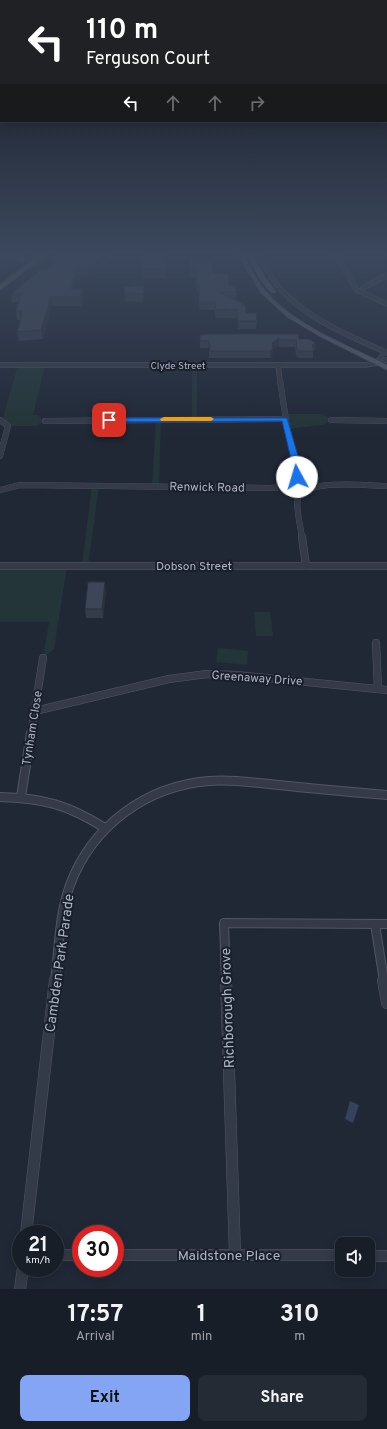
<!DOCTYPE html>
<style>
:root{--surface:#181e28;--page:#252b34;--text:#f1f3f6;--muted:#9fa2a8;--line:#363c45;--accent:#83a5f3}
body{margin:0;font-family:Overpass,sans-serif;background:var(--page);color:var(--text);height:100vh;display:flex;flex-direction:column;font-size:15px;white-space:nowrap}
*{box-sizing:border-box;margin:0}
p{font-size:13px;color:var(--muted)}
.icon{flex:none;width:22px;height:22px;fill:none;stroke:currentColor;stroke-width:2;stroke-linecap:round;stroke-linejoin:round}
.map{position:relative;height:1289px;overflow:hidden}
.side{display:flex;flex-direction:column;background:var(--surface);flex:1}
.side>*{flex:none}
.top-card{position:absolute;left:0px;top:0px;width:387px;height:122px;box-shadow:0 2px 10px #0003,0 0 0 1px var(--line);background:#202124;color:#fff;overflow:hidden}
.tools{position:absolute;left:335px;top:1237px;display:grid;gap:8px}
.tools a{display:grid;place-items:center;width:40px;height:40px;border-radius:8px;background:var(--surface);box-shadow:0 2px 10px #0003,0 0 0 1px var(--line);font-size:20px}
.speed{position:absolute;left:12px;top:1225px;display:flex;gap:8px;font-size:20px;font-weight:700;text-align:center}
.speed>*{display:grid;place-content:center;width:52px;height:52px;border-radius:50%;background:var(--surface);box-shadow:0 2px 10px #0003,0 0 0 1px var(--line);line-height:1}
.speed small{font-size:10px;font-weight:400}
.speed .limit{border:6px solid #d22;background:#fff;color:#111}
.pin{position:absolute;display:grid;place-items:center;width:34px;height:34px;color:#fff;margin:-17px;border-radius:8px;box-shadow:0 2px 6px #0006}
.me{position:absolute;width:44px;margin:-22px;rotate:354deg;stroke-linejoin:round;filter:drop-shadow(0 0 3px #0008)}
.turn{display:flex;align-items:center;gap:14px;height:84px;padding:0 20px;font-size:18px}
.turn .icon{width:52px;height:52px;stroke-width:2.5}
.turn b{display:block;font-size:28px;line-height:34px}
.lanes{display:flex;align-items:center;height:38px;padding:0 20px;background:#0003;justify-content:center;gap:20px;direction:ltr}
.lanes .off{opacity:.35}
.eta{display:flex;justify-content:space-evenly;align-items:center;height:68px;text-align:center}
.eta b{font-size:24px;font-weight:700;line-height:28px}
.action{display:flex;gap:8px;margin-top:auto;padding:8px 20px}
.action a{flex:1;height:46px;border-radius:8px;background:var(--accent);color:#111;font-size:16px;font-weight:700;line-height:46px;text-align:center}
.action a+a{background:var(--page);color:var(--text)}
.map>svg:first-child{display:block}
.green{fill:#233538}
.water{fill:#35425d}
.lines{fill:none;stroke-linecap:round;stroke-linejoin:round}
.minor-far4-casing{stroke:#515764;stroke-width:5.5}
.minor-far3-casing{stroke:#515764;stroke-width:6}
.minor-far2-casing{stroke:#515764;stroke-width:8}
.minor-far1-casing{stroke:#515764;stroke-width:10}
.minor-casing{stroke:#515764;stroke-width:12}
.primary-casing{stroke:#3d4350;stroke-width:1}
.trunk-casing{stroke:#3e4451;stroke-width:2}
.minor-far4{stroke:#343a47;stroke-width:4.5}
.minor-far3{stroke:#343a47;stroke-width:5.5}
.minor-far2{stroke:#343a47;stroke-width:7}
.minor-far1{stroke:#343a47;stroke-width:8}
.minor{stroke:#343a47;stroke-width:11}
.primary{fill:#525967;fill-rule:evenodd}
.trunk{fill:#5f5e5c;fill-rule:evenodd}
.wall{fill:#343c4a}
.shaded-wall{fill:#2b313c}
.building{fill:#3d4656;stroke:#2b313c}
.route{fill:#1a73e8;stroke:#114b97}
.slow{fill:#f59e0b}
.labels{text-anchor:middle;stroke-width:4;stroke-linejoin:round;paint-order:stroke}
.far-street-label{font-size:10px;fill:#aeb4c3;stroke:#191f2b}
.street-label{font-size:12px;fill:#aeb4c3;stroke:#191f2b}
.near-street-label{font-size:14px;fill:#aeb4c3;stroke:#191f2b}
</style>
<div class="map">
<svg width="387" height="1289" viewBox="0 0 387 1289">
<rect width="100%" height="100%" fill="#202836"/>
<g class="green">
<path d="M18 365H45L33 415H37L45 421 35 426H8L2 421Z"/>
<rect x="192" y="365" width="5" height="54"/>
<path d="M284 414H323L331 420 323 425 287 429Z"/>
<path d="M156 419H161L159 486H152Z"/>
<path d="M92 485 99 486 88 566H82Z"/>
<path d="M0 566H67L54 649 43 658 49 622H0Z"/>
<path d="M254 612H270L273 636H256Z"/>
<path d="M218 648 248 651 247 665 216 662Z"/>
</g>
<path class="water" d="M350 1101 359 1105 353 1123 345 1119Z"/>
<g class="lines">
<defs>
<g id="minor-far4">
<path d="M6 255 35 261"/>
<path d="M260 255C265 265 270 276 277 285 304 318 349 335 387 353"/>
<path d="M336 255 355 287"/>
<path d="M363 288 387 275"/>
<path d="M357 290 387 304"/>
<path d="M385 360H387"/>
<path d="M0 365H365L377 363 381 357"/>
<path d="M278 365 280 381"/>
</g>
<g id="minor-far3">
<path d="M0 420 8 426 0 456"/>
<path d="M331 420 387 421"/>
<path d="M45 421 285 419"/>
<path d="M0 490 20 485 270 488C282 488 292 485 298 474L287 427 280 380"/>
<path d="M302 538C301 528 295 506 298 498 306 478 369 486 387 486"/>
</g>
<g id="minor-far2">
<path d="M302 537 306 566"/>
<path d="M0 566H387"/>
<path d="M376 643 378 689"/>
<path d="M35 711 169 679 207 674 237 675 387 690"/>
<path d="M31 734 43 658"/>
</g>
<g id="minor-far1">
<path d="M0 797C44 798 68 805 105 828"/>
<path d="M21 797 31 733"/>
<path d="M375 924 384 981"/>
<path d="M55 981C59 949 59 915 70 885 92 826 146 786 209 781 233 779 256 783 279 785 315 789 351 792 387 795"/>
<path d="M226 981 224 923 387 924"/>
</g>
<g id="minor">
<path d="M226 980 235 1254"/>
<path d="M383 980 387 1003"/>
<path d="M26 1234 55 980"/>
<path d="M55 1255H81"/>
<path d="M115 1255H342"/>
<path d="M368 1256H387"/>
<path d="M20 1289 23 1268"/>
</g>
<g id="primary">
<path d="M238 255H244C250 267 256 279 265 290 295 326 346 344 387 365V370L319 336 287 317 261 293Z"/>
<path d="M247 255H253L265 277 276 292 275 293H271L259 278Z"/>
</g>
<path id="trunk" d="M38 255H46L0 290V285Z"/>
</defs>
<use href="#minor-far4" class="minor-far4-casing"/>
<use href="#minor-far3" class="minor-far3-casing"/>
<use href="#minor-far2" class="minor-far2-casing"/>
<use href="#minor-far1" class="minor-far1-casing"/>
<use href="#minor" class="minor-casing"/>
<use href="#primary" class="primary-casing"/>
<use href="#trunk" class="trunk-casing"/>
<use href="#minor-far4" class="minor-far4"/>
<use href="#minor-far3" class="minor-far3"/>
<use href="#minor-far2" class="minor-far2"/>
<use href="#minor-far1" class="minor-far1"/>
<use href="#minor" class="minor"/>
<use href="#primary" class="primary"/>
<use href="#trunk" class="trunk"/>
</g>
<g class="wall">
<path d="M59 255H112L111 259H109L89 276 77 274 74 289H82L83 298 81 306H52L43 339 19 341 17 332 21 320H17L16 311 18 302H12L11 294 48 269 56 263 55 258Z"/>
<path d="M144 255H166L165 278H143V269Z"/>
<path d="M189 262 213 273 237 292 236 300H235L246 313 257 321 256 329H238L237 318H215V310H199V293H197L196 277H189Z"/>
<path d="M144 286V294L143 302 125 301 124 293Z"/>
<path d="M206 334H298L299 339H308L316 343 315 351H313V358H299L296 356 295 347H279V345L273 349 272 357 270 358H209V348H200V335Z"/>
<path d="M106 591 103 618H86L85 609Z"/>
</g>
<g class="shaded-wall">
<path d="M103 255H109V259L89 276 88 268Z"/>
<path d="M165 255H166L165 278Z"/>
<path d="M77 266V274L72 298 71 289Z"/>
<path d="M144 286V294L143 302V294Z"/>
<path d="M82 289 83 298 81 306 80 297Z"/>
<path d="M51 297 52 306 43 339 41 330Z"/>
<path d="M279 338V345L271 350 272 343Z"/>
<path d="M316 343 315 351H313L312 345Z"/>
<path d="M273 349 272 357 270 358V351Z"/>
<path d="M105 582 106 591 103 618 102 609Z"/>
</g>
<g class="building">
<path d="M59 255H103L88 268 77 266 71 289H82L80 297H51L41 330 17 332 22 315H20L22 311H16L21 294H11L42 269H48L61 259 55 258Z"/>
<path d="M144 255H165V269H143Z"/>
<path d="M189 262H212L213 273H228L229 286H234L237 292H220L245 305 246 313H256L257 321H238L237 309 216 310 215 302H199V285H197L196 269H189Z"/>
<path d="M125 286H144L143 294 124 293Z"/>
<path d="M206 334H298L299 339H308L316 343 312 345 314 351H300L297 349 296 340H279V338L272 343 273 349 270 351H210L209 341H200V335Z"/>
<path d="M88 582H105L102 609H85Z"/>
</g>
<linearGradient id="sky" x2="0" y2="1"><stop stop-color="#12161e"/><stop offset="0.58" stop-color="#3c485d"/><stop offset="1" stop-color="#3c485d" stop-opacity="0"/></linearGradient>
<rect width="387" height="436" fill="url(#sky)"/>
<path class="route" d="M106 418H287L300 463V477L297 479 293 477 292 463 282 421 109 422 106 421Z"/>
<path class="slow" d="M164 417H211L214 419 211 421H161L160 419Z"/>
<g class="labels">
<g class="far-street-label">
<text x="178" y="369">Clyde Street</text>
</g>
<g class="street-label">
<text transform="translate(207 487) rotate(1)" y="4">Renwick Road</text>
<text x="194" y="570">Dobson Street</text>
<text transform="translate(257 678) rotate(4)" y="4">Greenaway Drive</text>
<text transform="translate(32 728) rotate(-81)" y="4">Tynham Close</text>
</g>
<g class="near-street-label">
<text transform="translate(59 963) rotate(-82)" y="5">Cambden Park Parade</text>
<text transform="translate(227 1008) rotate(-92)" y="5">Richborough Grove</text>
<text x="229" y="1260">Maidstone Place</text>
</g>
</g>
</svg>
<div class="tools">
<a><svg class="icon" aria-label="sound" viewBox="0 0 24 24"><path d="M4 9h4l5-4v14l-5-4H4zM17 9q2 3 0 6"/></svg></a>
</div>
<div class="speed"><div>21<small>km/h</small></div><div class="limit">30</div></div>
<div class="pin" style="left:109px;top:420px;background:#d93025"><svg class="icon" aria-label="arrive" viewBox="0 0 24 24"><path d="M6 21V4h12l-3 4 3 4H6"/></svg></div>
<svg class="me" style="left:297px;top:477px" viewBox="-20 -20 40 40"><circle r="19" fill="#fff"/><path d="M0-13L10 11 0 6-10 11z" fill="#1a73e8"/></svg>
<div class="top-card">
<div class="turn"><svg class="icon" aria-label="left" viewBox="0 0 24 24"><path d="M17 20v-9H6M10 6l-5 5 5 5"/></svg><div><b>110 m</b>Ferguson Court</div></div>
<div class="lanes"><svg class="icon" aria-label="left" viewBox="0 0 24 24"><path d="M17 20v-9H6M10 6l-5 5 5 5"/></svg><svg class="icon off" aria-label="ahead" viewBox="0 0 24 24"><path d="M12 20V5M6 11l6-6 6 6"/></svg><svg class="icon off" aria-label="ahead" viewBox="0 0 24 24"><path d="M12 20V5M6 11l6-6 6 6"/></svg><svg class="icon off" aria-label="right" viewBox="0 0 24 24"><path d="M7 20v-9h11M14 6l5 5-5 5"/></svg></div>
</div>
</div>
<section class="side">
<div class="eta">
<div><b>17:57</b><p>Arrival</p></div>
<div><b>1</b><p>min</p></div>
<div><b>310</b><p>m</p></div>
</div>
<div class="action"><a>Exit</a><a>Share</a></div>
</section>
